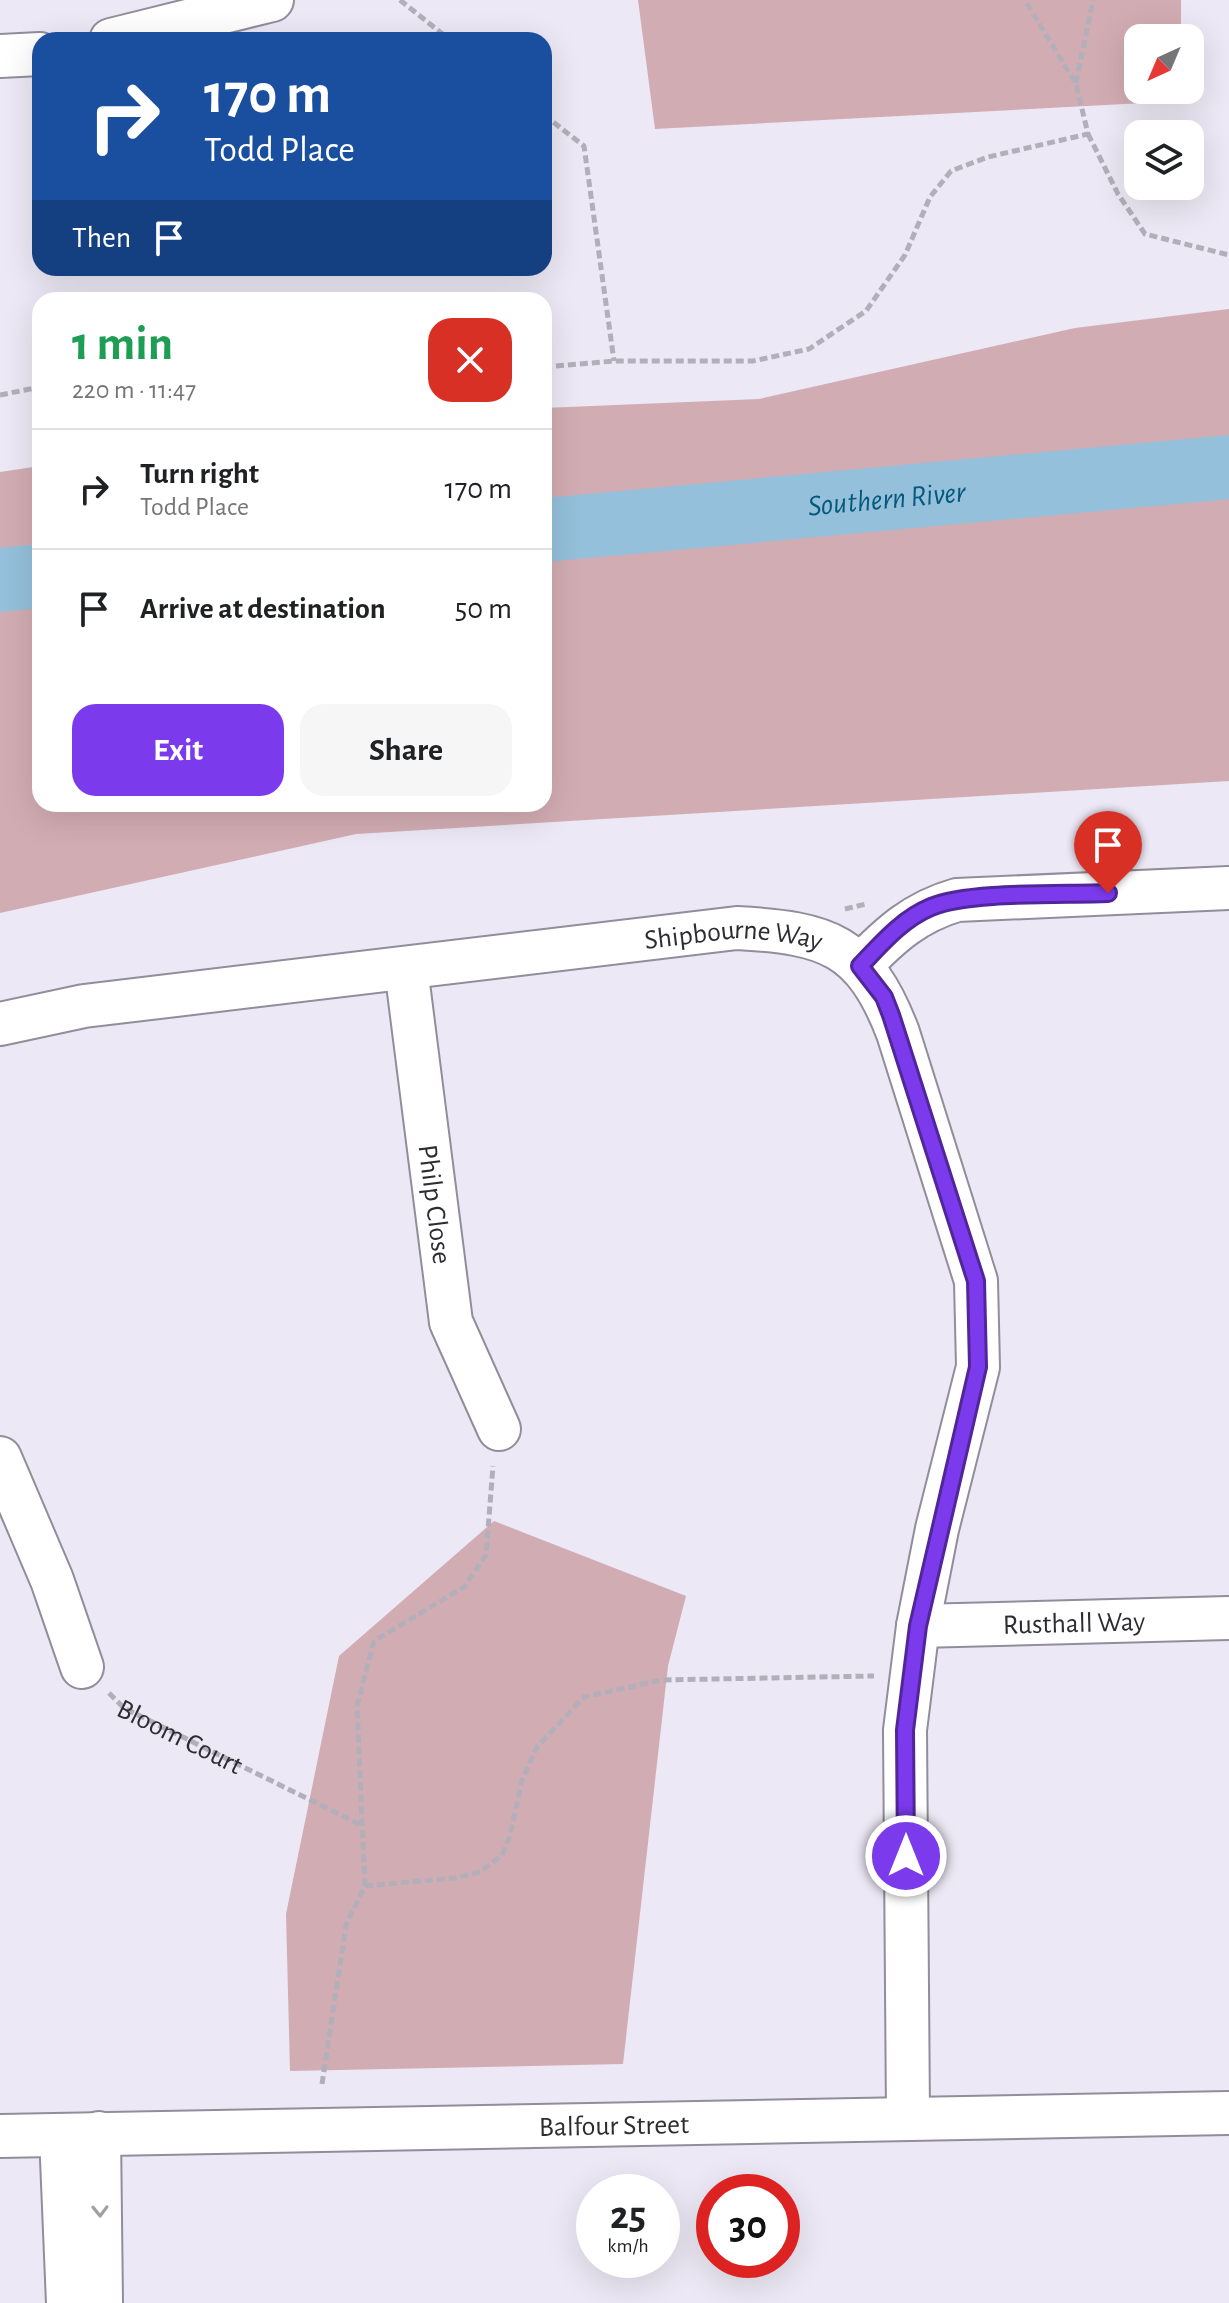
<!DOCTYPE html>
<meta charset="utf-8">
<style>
:root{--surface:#fff;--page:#f6f6f6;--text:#202124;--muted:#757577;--line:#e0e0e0;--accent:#7c3aed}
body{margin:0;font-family:"Alegreya Sans",sans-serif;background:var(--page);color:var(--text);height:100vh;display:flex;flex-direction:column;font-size:30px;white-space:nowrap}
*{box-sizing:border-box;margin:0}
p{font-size:26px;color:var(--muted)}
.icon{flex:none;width:44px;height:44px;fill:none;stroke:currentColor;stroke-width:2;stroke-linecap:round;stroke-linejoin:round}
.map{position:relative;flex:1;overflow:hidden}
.drawer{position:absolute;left:32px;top:292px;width:520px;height:520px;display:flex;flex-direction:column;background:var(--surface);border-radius:24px;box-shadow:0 8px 32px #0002}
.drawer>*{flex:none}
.guide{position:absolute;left:32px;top:32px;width:520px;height:244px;border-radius:24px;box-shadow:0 8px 32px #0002;background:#1a4fa0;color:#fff;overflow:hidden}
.needle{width:52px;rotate:224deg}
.controls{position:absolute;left:1124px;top:24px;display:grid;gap:16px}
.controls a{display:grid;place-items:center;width:80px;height:80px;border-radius:16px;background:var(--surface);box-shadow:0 8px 32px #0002;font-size:40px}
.speed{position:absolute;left:576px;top:2174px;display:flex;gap:16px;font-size:40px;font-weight:700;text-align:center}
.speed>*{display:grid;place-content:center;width:104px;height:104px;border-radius:50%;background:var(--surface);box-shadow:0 8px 32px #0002;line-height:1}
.speed small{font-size:20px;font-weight:400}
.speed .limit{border:12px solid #d22;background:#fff;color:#111}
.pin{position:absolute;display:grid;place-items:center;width:68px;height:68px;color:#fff;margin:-82px -34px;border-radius:50% 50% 50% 0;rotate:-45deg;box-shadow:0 0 8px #0007}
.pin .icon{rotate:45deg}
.me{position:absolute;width:88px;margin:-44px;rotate:0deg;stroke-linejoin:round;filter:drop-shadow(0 0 6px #0008)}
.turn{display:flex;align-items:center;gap:28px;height:168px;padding:0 40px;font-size:36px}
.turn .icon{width:104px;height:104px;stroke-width:2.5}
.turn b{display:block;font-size:56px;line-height:68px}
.then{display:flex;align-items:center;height:76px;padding:0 40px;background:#0003;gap:16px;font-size:30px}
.round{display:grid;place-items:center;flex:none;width:84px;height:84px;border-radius:24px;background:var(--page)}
.overview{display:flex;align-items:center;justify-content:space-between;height:136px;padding:0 40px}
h1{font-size:48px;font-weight:600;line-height:60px;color:#1e9e55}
.action{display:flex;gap:16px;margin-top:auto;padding:16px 40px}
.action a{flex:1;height:92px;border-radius:24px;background:var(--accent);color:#fff;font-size:32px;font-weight:600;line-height:92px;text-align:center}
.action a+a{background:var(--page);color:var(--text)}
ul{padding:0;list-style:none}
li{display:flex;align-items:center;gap:24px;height:120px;padding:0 40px;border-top:2px solid var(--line)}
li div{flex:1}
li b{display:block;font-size:30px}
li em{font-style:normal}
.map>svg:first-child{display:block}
.green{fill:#d2acb3}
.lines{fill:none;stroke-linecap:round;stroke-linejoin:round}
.river{stroke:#94c0db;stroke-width:64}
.minor-casing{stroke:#918d9a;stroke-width:46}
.path{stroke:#b2afba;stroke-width:5;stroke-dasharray:8 4;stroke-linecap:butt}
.minor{stroke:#fff;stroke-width:42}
.oneway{stroke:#a0a0a2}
.route-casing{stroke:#51269a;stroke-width:20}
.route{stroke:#7c3aed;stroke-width:14}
.labels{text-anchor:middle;stroke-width:8;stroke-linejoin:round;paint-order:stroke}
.street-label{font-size:28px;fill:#2d2c31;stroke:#fff}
.water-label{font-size:30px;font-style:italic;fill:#06587c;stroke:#fff}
</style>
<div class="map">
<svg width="1229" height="2303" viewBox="0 0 1229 2303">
<rect width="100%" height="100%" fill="#ece8f5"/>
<g class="green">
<path d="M638 0H1181V38H1138V90H1181V101L655 129Z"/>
<path d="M1229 309V781L356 834 0 913V472L40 466V804H544V408L759 399 1075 328Z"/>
<path d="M494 1521 686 1596 668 1666 623 2064 290 2071 286 1914 339 1656Z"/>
</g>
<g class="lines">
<g class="river">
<path id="s1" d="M544 530 1229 467"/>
<path d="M0 580 40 576"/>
</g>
<defs>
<g id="minor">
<path d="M111 40 272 0"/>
<path d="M0 56 40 54"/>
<path d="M860 966C890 935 915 912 957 900L1229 888"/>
<path id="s3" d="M406 968 451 1322 499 1429"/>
<path id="s4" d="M0 1024 84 1006 737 928C827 933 864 944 898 1033L976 1281 978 1367 937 1529 918 1626 905 1730 908 2116"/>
<path d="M0 1458 52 1580 82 1667"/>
<path id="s5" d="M918 1626 1229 1618"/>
<path d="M99 2133 101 2303"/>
<path d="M61 2135 68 2303"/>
<path id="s6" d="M0 2136 1229 2113"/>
</g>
</defs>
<use href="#minor" class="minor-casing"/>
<g class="path">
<path d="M400 0 450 40"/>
<path d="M1076 83 1093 0"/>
<path d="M544 115 584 146 614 361"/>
<path d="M1088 134 1118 194 1145 234 1229 255"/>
<path d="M544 367 614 361H753L809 349 866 311 905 255 930 197 951 171 988 157 1088 134 1076 84 1025 0"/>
<path d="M0 395 40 387"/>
<path d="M845 909 866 904"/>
<path id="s2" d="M109 1693 124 1708 361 1825"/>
<path d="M365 1886 455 1878 480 1872 502 1855 510 1836 522 1780 537 1747 584 1697 661 1680 874 1676"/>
<path d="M322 2084 346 1925 365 1886 357 1706 374 1641 464 1587 486 1555 493 1466"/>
</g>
<use href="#minor" class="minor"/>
</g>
<defs><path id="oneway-chevron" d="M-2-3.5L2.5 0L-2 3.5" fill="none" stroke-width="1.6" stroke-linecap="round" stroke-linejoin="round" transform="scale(2)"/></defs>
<use class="oneway" href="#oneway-chevron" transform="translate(100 2211) rotate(89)"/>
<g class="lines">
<defs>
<path id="route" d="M906 1856 905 1730 918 1626 978 1367 976 1281 891 1015 884 997 860 966C881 944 902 919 931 907 969 891 1063 895 1108 893"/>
</defs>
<use href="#route" class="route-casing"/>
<use href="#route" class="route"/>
</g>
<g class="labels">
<g class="street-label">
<text dy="10" stroke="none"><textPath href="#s4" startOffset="740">Shipbourne Way</textPath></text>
<text dy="10" stroke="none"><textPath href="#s3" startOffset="238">Philp Close</textPath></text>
<text dy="10" stroke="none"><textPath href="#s5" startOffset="156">Rusthall Way</textPath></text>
<text dy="10" stroke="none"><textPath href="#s2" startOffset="84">Bloom Court</textPath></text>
<text dy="10" stroke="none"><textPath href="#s6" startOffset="614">Balfour Street</textPath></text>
</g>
<g class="water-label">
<text dy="10" stroke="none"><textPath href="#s1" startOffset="344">Southern River</textPath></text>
</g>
</g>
</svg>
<div class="controls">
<a><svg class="needle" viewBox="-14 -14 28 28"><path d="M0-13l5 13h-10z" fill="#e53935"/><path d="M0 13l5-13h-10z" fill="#757577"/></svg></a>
<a><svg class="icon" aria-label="layers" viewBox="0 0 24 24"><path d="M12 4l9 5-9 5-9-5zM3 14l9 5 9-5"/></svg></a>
</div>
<div class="speed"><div>25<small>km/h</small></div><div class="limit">30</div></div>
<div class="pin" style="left:1108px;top:893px;background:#d93025"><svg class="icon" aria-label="arrive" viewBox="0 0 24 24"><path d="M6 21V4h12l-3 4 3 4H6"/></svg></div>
<svg class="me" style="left:906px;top:1856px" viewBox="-20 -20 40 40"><circle r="17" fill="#7c3aed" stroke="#fff" stroke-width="3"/><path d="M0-11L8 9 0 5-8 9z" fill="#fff"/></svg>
<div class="guide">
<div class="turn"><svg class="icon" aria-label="right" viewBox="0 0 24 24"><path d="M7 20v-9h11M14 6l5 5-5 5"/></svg><div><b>170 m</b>Todd Place</div></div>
<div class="then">Then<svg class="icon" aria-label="arrive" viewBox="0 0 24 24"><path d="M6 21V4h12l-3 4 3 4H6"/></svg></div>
</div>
<section class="drawer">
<div class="overview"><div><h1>1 min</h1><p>220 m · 11:47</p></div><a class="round" style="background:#d93025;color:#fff"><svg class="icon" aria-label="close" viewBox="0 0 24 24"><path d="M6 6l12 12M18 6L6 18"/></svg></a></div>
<ul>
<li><svg class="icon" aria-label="right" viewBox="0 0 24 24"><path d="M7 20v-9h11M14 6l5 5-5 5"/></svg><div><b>Turn right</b><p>Todd Place</p></div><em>170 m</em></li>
<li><svg class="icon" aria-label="arrive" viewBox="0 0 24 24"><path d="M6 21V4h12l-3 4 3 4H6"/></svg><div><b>Arrive at destination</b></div><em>50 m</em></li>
</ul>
<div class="action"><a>Exit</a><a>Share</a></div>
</section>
</div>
